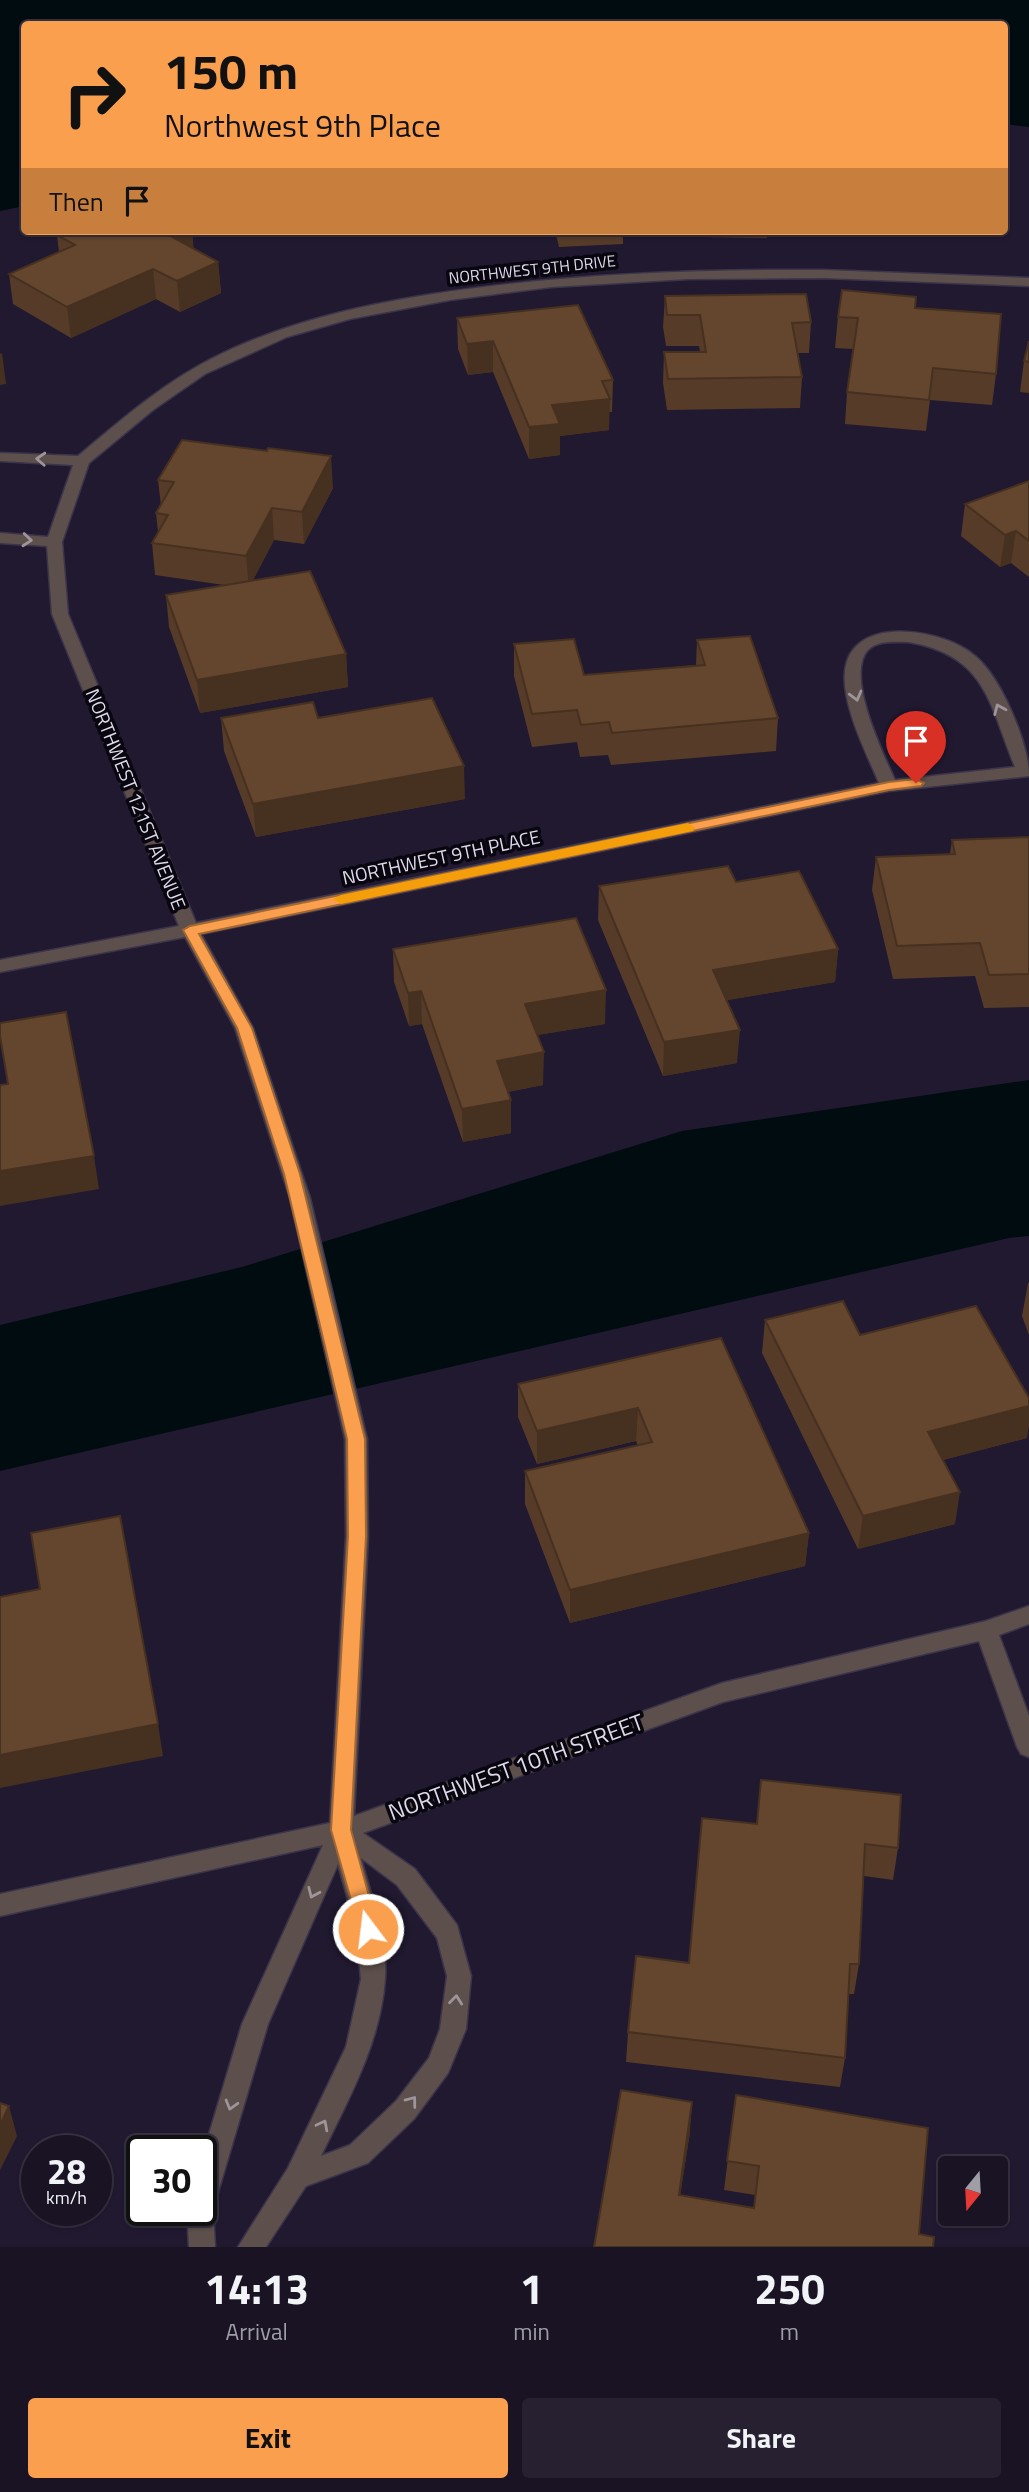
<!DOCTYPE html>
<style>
:root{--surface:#191324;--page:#262031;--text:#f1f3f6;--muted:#9f9ea6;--line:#373241;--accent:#fa9f4e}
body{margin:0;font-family:"Titillium Web",sans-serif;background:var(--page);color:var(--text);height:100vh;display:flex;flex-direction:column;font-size:26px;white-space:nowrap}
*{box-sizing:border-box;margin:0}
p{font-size:23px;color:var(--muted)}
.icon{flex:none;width:38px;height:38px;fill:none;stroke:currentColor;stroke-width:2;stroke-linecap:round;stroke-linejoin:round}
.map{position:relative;height:2247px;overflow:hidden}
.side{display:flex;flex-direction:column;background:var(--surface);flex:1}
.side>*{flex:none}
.banner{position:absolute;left:21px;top:21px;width:987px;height:214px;border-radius:7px;box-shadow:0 2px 5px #0004,0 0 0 2px var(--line);background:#fa9f4e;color:#111;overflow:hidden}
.needle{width:46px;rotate:198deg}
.fabs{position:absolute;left:938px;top:2156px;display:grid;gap:14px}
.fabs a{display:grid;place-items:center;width:70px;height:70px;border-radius:7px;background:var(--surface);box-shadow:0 2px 5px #0004,0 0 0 2px var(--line);font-size:35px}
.speed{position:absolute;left:21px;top:2135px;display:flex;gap:14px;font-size:35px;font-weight:700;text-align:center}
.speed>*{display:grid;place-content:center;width:91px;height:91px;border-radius:50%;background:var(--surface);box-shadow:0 2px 5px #0004,0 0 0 2px var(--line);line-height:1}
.speed small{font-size:18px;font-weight:400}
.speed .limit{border:4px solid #111;border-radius:10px;background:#fff;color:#111}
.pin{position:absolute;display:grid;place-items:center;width:60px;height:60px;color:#fff;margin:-72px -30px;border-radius:50% 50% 50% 0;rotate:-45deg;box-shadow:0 0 7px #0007}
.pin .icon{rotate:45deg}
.me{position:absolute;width:77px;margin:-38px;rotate:345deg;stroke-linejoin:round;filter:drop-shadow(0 0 5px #0008)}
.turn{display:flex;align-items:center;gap:24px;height:147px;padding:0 28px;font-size:32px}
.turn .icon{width:91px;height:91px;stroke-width:2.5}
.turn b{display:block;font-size:49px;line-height:60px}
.then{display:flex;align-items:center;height:66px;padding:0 28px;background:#0003;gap:14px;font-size:26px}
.eta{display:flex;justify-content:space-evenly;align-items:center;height:119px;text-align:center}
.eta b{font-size:42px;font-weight:700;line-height:49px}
.primary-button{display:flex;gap:14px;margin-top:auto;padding:14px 28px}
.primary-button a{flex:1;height:80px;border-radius:7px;background:var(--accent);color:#111;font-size:28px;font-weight:700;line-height:80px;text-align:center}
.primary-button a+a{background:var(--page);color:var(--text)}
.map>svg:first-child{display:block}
.water{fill:#000c10}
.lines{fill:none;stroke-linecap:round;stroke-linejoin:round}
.minor-casing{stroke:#3b344a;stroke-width:3}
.minor{fill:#5d4f4b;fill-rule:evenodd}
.wall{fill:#563b28}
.shaded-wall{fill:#463020}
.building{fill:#64452e;stroke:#463020;stroke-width:2}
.oneway{stroke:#9e949a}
.route{fill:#fa9f4e;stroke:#a26733;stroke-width:2}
.slow{fill:#f59e0b}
.labels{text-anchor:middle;stroke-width:7;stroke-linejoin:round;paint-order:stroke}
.far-street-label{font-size:16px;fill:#dedaea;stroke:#090610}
.street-label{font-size:19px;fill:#dedaea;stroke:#090610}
.near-street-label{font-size:23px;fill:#dedaea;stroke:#090610}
</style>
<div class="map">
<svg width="1029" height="2247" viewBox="0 0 1029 2247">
<rect width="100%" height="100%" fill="#211930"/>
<g class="water">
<path d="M0 0H1029V127L1005 124 1004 24H24V206L0 211Z"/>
<path d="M1029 1080V1236L1009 1238 0 1471V1325L242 1267 682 1131Z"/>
</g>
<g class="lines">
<defs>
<path id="minor" d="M824 270 1029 278V286L824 278 688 279 552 287 450 300 350 319 287 337 205 374 153 410 89 463 62 542 68 614 196 923 879 783C866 752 838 698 846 665 858 614 946 630 975 656 1001 677 1029 744 1029 776L889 791 201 934 253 1028 310 1198 367 1439 368 1536 354 1816 722 1683 986 1621 1029 1606V1624L999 1635 1029 1716V1757L1021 1754 1017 1747 979 1641 723 1702 363 1833 415 1869 457 1925 471 1976 466 2029 448 2073 414 2119 368 2163 306 2186 266 2247H238L288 2168 346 2047 361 1979 356 1929 338 1864 268 2024 213 2209 215 2247H189L187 2210H201V2161L242 2024 323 1845 0 1916V1894L330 1823 346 1536 345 1439 290 1198 235 1028 185 937 0 972V960L179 926 52 614 47 546 0 543V533L48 537 73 465 0 461V453L78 456C120 421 162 384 211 359 279 324 357 306 433 294 563 274 693 269 824 270ZM908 642C986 655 989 703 1015 767L895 780C883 753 846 678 867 651 877 640 895 642 908 642ZM361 1858 397 1885 437 1938 447 1976 440 2029 429 2058 396 2101 350 2145 321 2156C348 2100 381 2042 385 1979 388 1939 371 1897 361 1858Z"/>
</defs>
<use href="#minor" class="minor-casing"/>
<use href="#minor" class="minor"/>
</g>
<g class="wall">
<path d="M66 231H192L193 249 218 262 221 293 180 312 156 299 71 338 13 304 9 274 59 252 57 235Z"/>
<path d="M468 231H525L468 233Z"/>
<path d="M555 231H623V244L559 247Z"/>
<path d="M698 231H768L767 238 699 237Z"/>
<path d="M665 296 811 322 809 353H798L802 377 800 408 667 410 663 383 664 352H700L699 346H666L663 327Z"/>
<path d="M915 308 996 374 992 405 930 400 926 431 845 424 847 392 854 349 835 348 838 317Z"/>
<path d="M457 318 613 380 612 412H609V430L560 436V455L529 459 493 372 468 375 458 349Z"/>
<path d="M1029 341V393L1020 392 1024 361Z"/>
<path d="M158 480 333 488 304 544 274 540 253 580 346 654 348 687 200 713 169 627 166 595 224 585 155 575 152 543 158 532 156 513 161 506Z"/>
<path d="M1029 481V577L1011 563 1000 567 961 536 965 504Z"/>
<path d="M697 640 778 718 776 751 611 765 608 755 580 757 577 742 532 747 514 676V644L584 675 696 665Z"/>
<path d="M221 718H318L465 799 256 837 224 751Z"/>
<path d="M1029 837V1007L984 1008 975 976 893 979 872 890 876 857 950 854 952 840Z"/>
<path d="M736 882 838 949 835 982 727 1000 737 1063 663 1076 598 920 599 886Z"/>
<path d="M393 949 605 1024 537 1035 543 1085 508 1092 511 1100V1133L463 1142 422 1024 409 1026 394 982Z"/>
<path d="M1028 1283H1029V1335L1022 1316Z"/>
<path d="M765 1320 860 1335 1027 1438 943 1460 955 1524 858 1549 762 1353Z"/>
<path d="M721 1338 809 1533 805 1566 570 1623 525 1504V1471L638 1446 636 1441 537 1464 518 1417V1384Z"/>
<path d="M702 1818 898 1848 893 1880 864 1876 859 1964 854 1994H848L845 2058 840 2087 626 2062 628 2032 689 1963Z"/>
<path d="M736 2095 919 2234 594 2247 690 2132 680 2195 754 2208 755 2195 724 2190Z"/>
</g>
<g class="shaded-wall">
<path d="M173 231H192L194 253 167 234Z"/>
<path d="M218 262 221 293 180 312 177 281Z"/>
<path d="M153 269 156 299 71 338 67 307Z"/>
<path d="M493 341V372L468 375 467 344Z"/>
<path d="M2 353 6 384 0 385V354Z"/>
<path d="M610 399 609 430 560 436V455L529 459V427L552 405Z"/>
<path d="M331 456 333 488 304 544 302 512Z"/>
<path d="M272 508 274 540 249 588 246 556Z"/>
<path d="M1016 531 1011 563 1000 567 1005 535Z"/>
<path d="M346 654 348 687 200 713 197 680Z"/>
<path d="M464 766 465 799 256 837 253 804Z"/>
<path d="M838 949 835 982 711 1003 713 970Z"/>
<path d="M606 990 605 1024 525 1037V1004Z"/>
<path d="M421 991 422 1024 409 1026 408 993Z"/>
<path d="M740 1030 737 1063 663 1076 664 1042Z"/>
<path d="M544 1052 543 1085 497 1094V1061Z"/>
<path d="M511 1100V1133L463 1142 462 1109Z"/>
<path d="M94 1156 99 1189 0 1206V1171Z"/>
<path d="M1029 1406V1426L1027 1438 923 1465 928 1432Z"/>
<path d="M638 1408 636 1441 537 1464V1431Z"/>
<path d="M960 1492 955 1524 858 1549 863 1516Z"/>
<path d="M809 1533 805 1566 570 1623V1590Z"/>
<path d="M158 1724 163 1756 0 1788V1755Z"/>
<path d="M692 2102 690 2132 676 2223 679 2195Z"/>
<path d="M9 2106 17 2136 0 2170V2125Z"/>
</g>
<g class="building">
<path d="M66 231H173L167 234 218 262 177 281 153 269 67 307 9 274 75 245 57 235Z"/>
<path d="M842 290 916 297 915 308 1001 314 996 374 933 368 929 400 847 392 858 318 838 317Z"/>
<path d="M806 294 811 322 792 323 802 377 668 379 664 352H706L700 315H667L665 296Z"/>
<path d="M578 305 613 380 602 381 610 399 552 405 560 424 529 427 493 341 467 344 457 318Z"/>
<path d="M1029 341V362L1024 361Z"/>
<path d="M182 440 267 451 268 448 331 456 302 512 272 508 246 556 152 543 168 515 156 513 174 482 158 480Z"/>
<path d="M1029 481V541L1016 531 1005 535 965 504Z"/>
<path d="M310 571 346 654 197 680 166 595Z"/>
<path d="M750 636 778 718 612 733 609 722 581 725 577 710 532 714 514 644 574 639 584 675 705 665 697 640Z"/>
<path d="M432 698 464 766 253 804 221 718 313 702 318 718Z"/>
<path d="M1029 837V974L989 975 980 943 897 946 876 857 955 854 952 840Z"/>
<path d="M728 866 736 882 799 871 838 949 713 970 740 1030 664 1042 599 886Z"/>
<path d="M576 918 606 990 525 1004 544 1052 497 1061 511 1100 462 1109 421 991 408 993 393 949Z"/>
<path d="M66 1012 94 1156 0 1171V1085L8 1084 0 1036V1023Z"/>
<path d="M843 1301 860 1335 976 1306 1029 1398V1406L928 1432 960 1492 863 1516 765 1320Z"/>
<path d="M721 1338 809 1533 570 1590 525 1471 652 1442 638 1408 537 1431 518 1384Z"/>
<path d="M120 1516 158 1724 0 1755V1597L40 1589 31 1533Z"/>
<path d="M761 1780 901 1795 898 1848 865 1844 859 1964H850L845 2058 628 2032 636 1956 689 1963 702 1818 757 1824Z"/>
<path d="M621 2090 692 2102 679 2195 754 2208 759 2166 727 2161 736 2095 928 2128 919 2234 934 2237 933 2247H594Z"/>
<path d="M0 2103 9 2106 0 2125Z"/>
</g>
<defs><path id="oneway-chevron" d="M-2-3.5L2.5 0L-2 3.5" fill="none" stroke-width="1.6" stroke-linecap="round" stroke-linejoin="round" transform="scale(1.75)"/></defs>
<g class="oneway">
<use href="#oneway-chevron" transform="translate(41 459) rotate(-177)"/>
<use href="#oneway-chevron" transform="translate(27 540) rotate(5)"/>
<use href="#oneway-chevron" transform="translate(856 696) rotate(75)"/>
<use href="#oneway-chevron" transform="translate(999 709) rotate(-113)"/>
<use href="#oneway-chevron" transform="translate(313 1893) rotate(114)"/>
<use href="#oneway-chevron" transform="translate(456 2000) rotate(-84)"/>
<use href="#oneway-chevron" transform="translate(412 2101) rotate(-53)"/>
<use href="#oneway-chevron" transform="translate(231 2105) rotate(106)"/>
<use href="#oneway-chevron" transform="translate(323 2125) rotate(-63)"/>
</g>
<path class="route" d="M916 779 924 783 921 786 889 790 199 934 252 1028 300 1174 365 1439 366 1536 351 1830 378 1929 376 1935 368 1938 361 1935 331 1830 348 1536 347 1439 284 1174 237 1028 183 930 190 926 889 782Z"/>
<path class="slow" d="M688 823 695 828 693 831 341 904 333 899 341 895Z"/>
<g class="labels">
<g class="far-street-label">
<text transform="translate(532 269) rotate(-6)" y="6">NORTHWEST 9TH DRIVE</text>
</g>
<g class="street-label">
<text transform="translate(136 799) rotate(68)" y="7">NORTHWEST 121ST AVENUE</text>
<text transform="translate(441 857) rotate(-12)" y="7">NORTHWEST 9TH PLACE</text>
</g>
<g class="near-street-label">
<text transform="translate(516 1767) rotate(-20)" y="8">NORTHWEST 10TH STREET</text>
</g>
</g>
</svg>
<div class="fabs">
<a><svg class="needle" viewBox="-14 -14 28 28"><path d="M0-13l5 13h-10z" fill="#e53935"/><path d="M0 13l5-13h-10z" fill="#9f9ea6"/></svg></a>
</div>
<div class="speed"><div>28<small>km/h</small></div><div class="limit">30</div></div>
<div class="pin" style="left:916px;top:783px;background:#d93025"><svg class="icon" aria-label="arrive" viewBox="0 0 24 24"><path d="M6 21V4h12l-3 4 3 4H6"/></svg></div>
<svg class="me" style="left:368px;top:1929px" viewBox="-20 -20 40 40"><circle r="17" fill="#fa9f4e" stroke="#fff" stroke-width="3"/><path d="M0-11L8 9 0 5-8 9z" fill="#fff"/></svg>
<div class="banner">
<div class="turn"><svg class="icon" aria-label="right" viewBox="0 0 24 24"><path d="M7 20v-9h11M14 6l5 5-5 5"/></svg><div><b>150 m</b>Northwest 9th Place</div></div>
<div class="then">Then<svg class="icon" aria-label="arrive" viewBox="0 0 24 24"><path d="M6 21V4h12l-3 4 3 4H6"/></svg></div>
</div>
</div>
<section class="side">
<div class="eta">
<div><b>14:13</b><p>Arrival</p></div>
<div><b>1</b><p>min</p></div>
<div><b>250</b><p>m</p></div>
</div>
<div class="primary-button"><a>Exit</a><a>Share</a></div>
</section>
